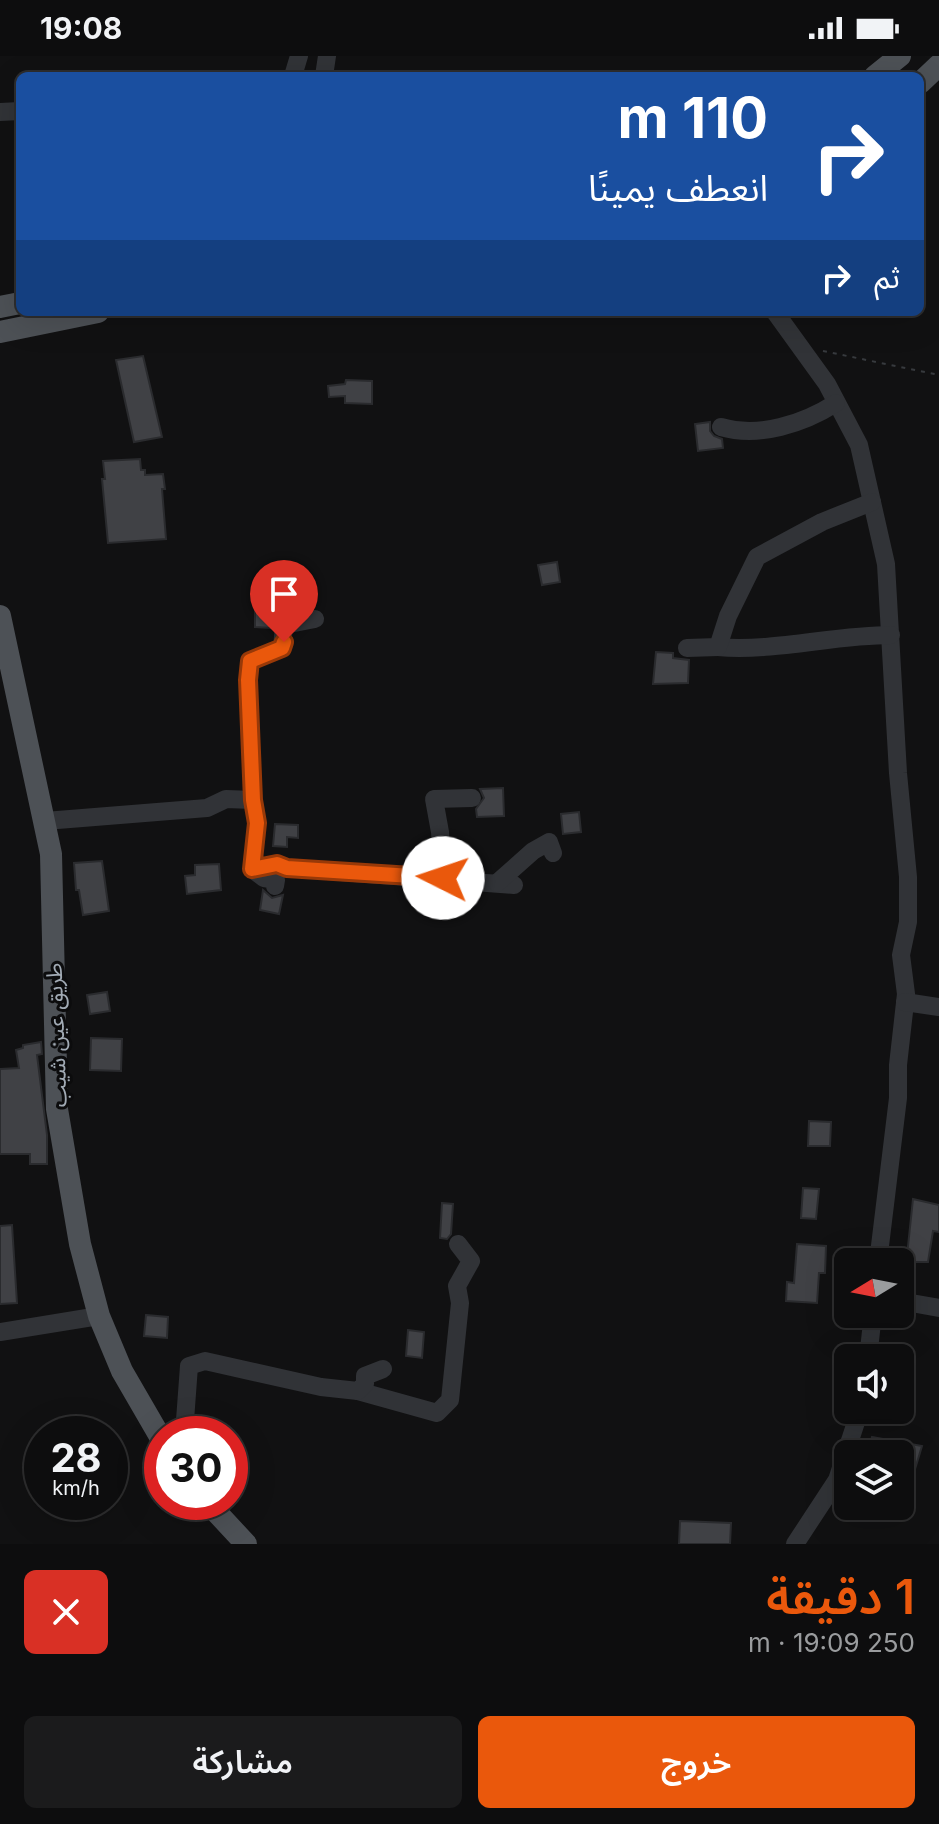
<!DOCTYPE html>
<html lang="ar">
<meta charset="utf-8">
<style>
:root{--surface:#0d0d0e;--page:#1b1b1c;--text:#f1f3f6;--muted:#9a9c9e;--line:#2d2d2e;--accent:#ea580c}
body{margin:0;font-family:Inter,"Noto Sans Arabic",sans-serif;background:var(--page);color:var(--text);direction:rtl;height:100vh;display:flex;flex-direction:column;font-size:30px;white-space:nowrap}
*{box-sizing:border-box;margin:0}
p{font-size:26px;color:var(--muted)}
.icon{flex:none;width:44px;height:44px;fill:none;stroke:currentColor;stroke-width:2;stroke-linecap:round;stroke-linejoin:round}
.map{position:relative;height:1488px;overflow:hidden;direction:ltr}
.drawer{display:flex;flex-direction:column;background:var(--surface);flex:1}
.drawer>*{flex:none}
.guide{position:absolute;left:16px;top:16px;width:908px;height:244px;border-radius:12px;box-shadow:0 8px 32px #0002,0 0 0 2px var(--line);direction:rtl;background:#1a4fa0;color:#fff;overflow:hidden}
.needle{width:52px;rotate:260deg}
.tools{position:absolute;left:834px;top:1192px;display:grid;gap:16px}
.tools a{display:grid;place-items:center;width:80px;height:80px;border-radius:12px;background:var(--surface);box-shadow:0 8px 32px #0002,0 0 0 2px var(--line);font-size:40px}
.speed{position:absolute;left:24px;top:1360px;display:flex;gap:16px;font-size:40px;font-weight:700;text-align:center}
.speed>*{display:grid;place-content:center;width:104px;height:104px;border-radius:50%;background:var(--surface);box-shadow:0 8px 32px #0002,0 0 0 2px var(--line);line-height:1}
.speed small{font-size:20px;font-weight:400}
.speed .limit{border:12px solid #d22;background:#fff;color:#111}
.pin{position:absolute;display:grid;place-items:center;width:68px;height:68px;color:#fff;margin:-82px -34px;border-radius:50% 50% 50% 0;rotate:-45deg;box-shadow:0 0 8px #0007}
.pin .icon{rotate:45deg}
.me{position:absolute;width:88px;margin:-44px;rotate:274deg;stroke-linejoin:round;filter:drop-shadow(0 0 6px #0008)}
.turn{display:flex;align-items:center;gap:28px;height:168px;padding:0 24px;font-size:36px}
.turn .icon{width:104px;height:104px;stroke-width:2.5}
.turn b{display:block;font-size:56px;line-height:68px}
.then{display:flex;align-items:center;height:76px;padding:0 24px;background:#0003;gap:16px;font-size:30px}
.round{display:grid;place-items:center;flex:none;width:84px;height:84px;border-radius:12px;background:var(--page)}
.head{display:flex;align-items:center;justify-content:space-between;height:136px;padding:0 24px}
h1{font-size:48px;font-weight:600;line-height:60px;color:var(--accent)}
.primary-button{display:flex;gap:16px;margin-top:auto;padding:16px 24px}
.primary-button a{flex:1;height:92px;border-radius:12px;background:var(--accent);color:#fff;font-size:32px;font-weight:600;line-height:92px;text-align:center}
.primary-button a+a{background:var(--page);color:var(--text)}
.status{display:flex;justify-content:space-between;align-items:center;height:56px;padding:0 40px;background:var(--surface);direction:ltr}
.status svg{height:22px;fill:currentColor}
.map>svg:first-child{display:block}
.building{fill:#404145;stroke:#2a2b2e;stroke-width:2}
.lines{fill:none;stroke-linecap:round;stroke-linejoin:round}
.path{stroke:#373a3e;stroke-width:2;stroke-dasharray:4 6;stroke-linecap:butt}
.minor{stroke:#313337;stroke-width:18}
.major{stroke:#4d5156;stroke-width:22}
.route-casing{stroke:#983908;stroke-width:20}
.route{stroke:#ea580c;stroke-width:14}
.labels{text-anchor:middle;stroke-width:6;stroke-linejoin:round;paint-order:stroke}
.street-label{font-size:22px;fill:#a1aab4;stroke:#0c0c0d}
</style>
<div class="status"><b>19:08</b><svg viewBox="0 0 49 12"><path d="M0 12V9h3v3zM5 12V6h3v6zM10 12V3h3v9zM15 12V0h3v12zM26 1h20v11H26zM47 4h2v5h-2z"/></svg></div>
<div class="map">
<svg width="939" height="1488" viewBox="0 0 939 1488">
<rect width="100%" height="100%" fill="#111112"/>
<g class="building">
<path d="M143 300 162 381 134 386 116 304Z"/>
<path d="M346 324 372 325V348L345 347V340L329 341 328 330 345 328Z"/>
<path d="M710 366V375L714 380 722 383 723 392 698 395 695 368Z"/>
<path d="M140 403 141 414H145V419L163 418 165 433H162L166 483 108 487 102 423H105L103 405Z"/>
<path d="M557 506 560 526 542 529 538 509Z"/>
<path d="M255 552H275L272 572 255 571Z"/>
<path d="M656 596 673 597V602L689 604 688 627 653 628Z"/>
<path d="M503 732 504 760 477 761 476 753 484 742 480 733Z"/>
<path d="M579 756 581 776 563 778 561 758Z"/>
<path d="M275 768 298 769V782L287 781V791L273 790Z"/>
<path d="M102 805 109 855 83 859 79 834H76L74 807Z"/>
<path d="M219 808 221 834 187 838 185 820 195 819V809Z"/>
<path d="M263 834 272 842 283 839 279 858 260 854Z"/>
<path d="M107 936 110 955 90 958 87 939Z"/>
<path d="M91 982 122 983 121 1015 90 1014Z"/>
<path d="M41 986 42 998 37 999 47 1079V1108H30V1098H0V1013L19 1012 16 994 23 992V989Z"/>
<path d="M809 1065 831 1066 830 1090H808Z"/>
<path d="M803 1132 819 1133 816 1163 801 1162Z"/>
<path d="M913 1143 939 1149V1176L933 1175 928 1206H915L910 1228 900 1226V1207L906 1209Z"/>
<path d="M442 1147 453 1148 451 1178 447 1183 440 1182Z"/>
<path d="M12 1169 17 1247 0 1248V1170Z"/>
<path d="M797 1188 826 1190 825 1217H819L817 1247 786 1245 787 1226 794 1227Z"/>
<path d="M146 1259 168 1261 167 1282 144 1280Z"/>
<path d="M408 1274 424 1276 422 1302 406 1300Z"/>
<path d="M872 1381 922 1390 912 1423 900 1420V1398H868Z"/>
<path d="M680 1465 731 1467 730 1488H679Z"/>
</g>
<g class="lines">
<path class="path" d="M823 295 939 319"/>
<g class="minor">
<path d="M293 20 299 0"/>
<path d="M324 20 327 0"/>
<path d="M0 56 20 55"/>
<path d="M775 256 827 328 859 389 886 508 898 717 908 821V866L901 899 906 938 898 1009V1042L878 1206"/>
<path d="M721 371C759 382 803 368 836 347"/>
<path d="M718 591C773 596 834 579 891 579"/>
<path d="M687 592 718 591 728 560 757 501 822 466 872 446"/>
<path d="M253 744 257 767 252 813 264 822 276 824 275 830"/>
<path d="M45 765 207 752 226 743 253 744 248 624 250 605 282 592 284 569 315 563"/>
<path d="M252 813 277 808 287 812 514 829"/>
<path d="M443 822 440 776 434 743 472 742"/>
<path d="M497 827 533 795 549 786 553 797"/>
<path d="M905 946 939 951"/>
<path d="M900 1245 939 1252"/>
<path d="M0 1276 99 1260"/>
<path d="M868 1302 873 1258"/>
<path d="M358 1335 437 1357 450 1344 460 1247 457 1230 471 1205 458 1188"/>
<path d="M184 1378 189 1310 205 1305 321 1331 358 1335 365 1328V1320L383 1313"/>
<path d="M795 1488 837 1424 860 1354"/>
</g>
<g class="major">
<path d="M875 20 900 0"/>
<path d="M920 27 939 9"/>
<path d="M0 251 20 247"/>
<path d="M0 276 98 256"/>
<path d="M0 560 51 798 57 1053 80 1188 99 1260 122 1315 162 1384"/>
<path d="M207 1446 246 1488"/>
</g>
</g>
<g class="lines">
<defs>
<path id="route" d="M284 586 282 592 250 605 248 624 253 744 257 767 252 813 277 808 287 812 443 822"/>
</defs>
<use href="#route" class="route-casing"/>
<use href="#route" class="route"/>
</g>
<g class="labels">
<g class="street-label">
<text transform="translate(56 979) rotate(-92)" y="8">طريق عين شيب</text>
</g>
</g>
</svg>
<div class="tools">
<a><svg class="needle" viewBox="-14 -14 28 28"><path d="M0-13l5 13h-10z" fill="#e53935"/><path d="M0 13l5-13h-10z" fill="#9a9c9e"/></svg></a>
<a><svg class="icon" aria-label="sound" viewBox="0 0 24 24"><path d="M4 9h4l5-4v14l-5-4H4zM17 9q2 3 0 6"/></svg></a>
<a><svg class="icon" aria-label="layers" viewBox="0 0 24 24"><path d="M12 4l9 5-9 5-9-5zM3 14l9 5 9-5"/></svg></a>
</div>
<div class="speed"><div>28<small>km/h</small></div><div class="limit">30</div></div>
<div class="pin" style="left:284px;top:586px;background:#d93025"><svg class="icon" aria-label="arrive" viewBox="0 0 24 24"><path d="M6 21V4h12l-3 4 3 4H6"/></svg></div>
<svg class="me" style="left:443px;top:822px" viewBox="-20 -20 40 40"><circle r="19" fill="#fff"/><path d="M0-13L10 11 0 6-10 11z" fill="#ea580c"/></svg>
<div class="guide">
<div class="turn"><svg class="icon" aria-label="right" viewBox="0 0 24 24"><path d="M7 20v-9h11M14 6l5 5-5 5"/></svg><div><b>110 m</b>انعطف يمينًا</div></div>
<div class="then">ثم<svg class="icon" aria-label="right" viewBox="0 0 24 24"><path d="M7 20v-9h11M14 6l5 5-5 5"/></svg></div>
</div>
</div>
<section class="drawer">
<div class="head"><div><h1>1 دقيقة</h1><p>250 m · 19:09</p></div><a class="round" style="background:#d93025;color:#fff"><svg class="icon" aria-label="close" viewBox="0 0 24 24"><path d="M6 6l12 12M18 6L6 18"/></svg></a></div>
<div class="primary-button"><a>خروج</a><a>مشاركة</a></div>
</section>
